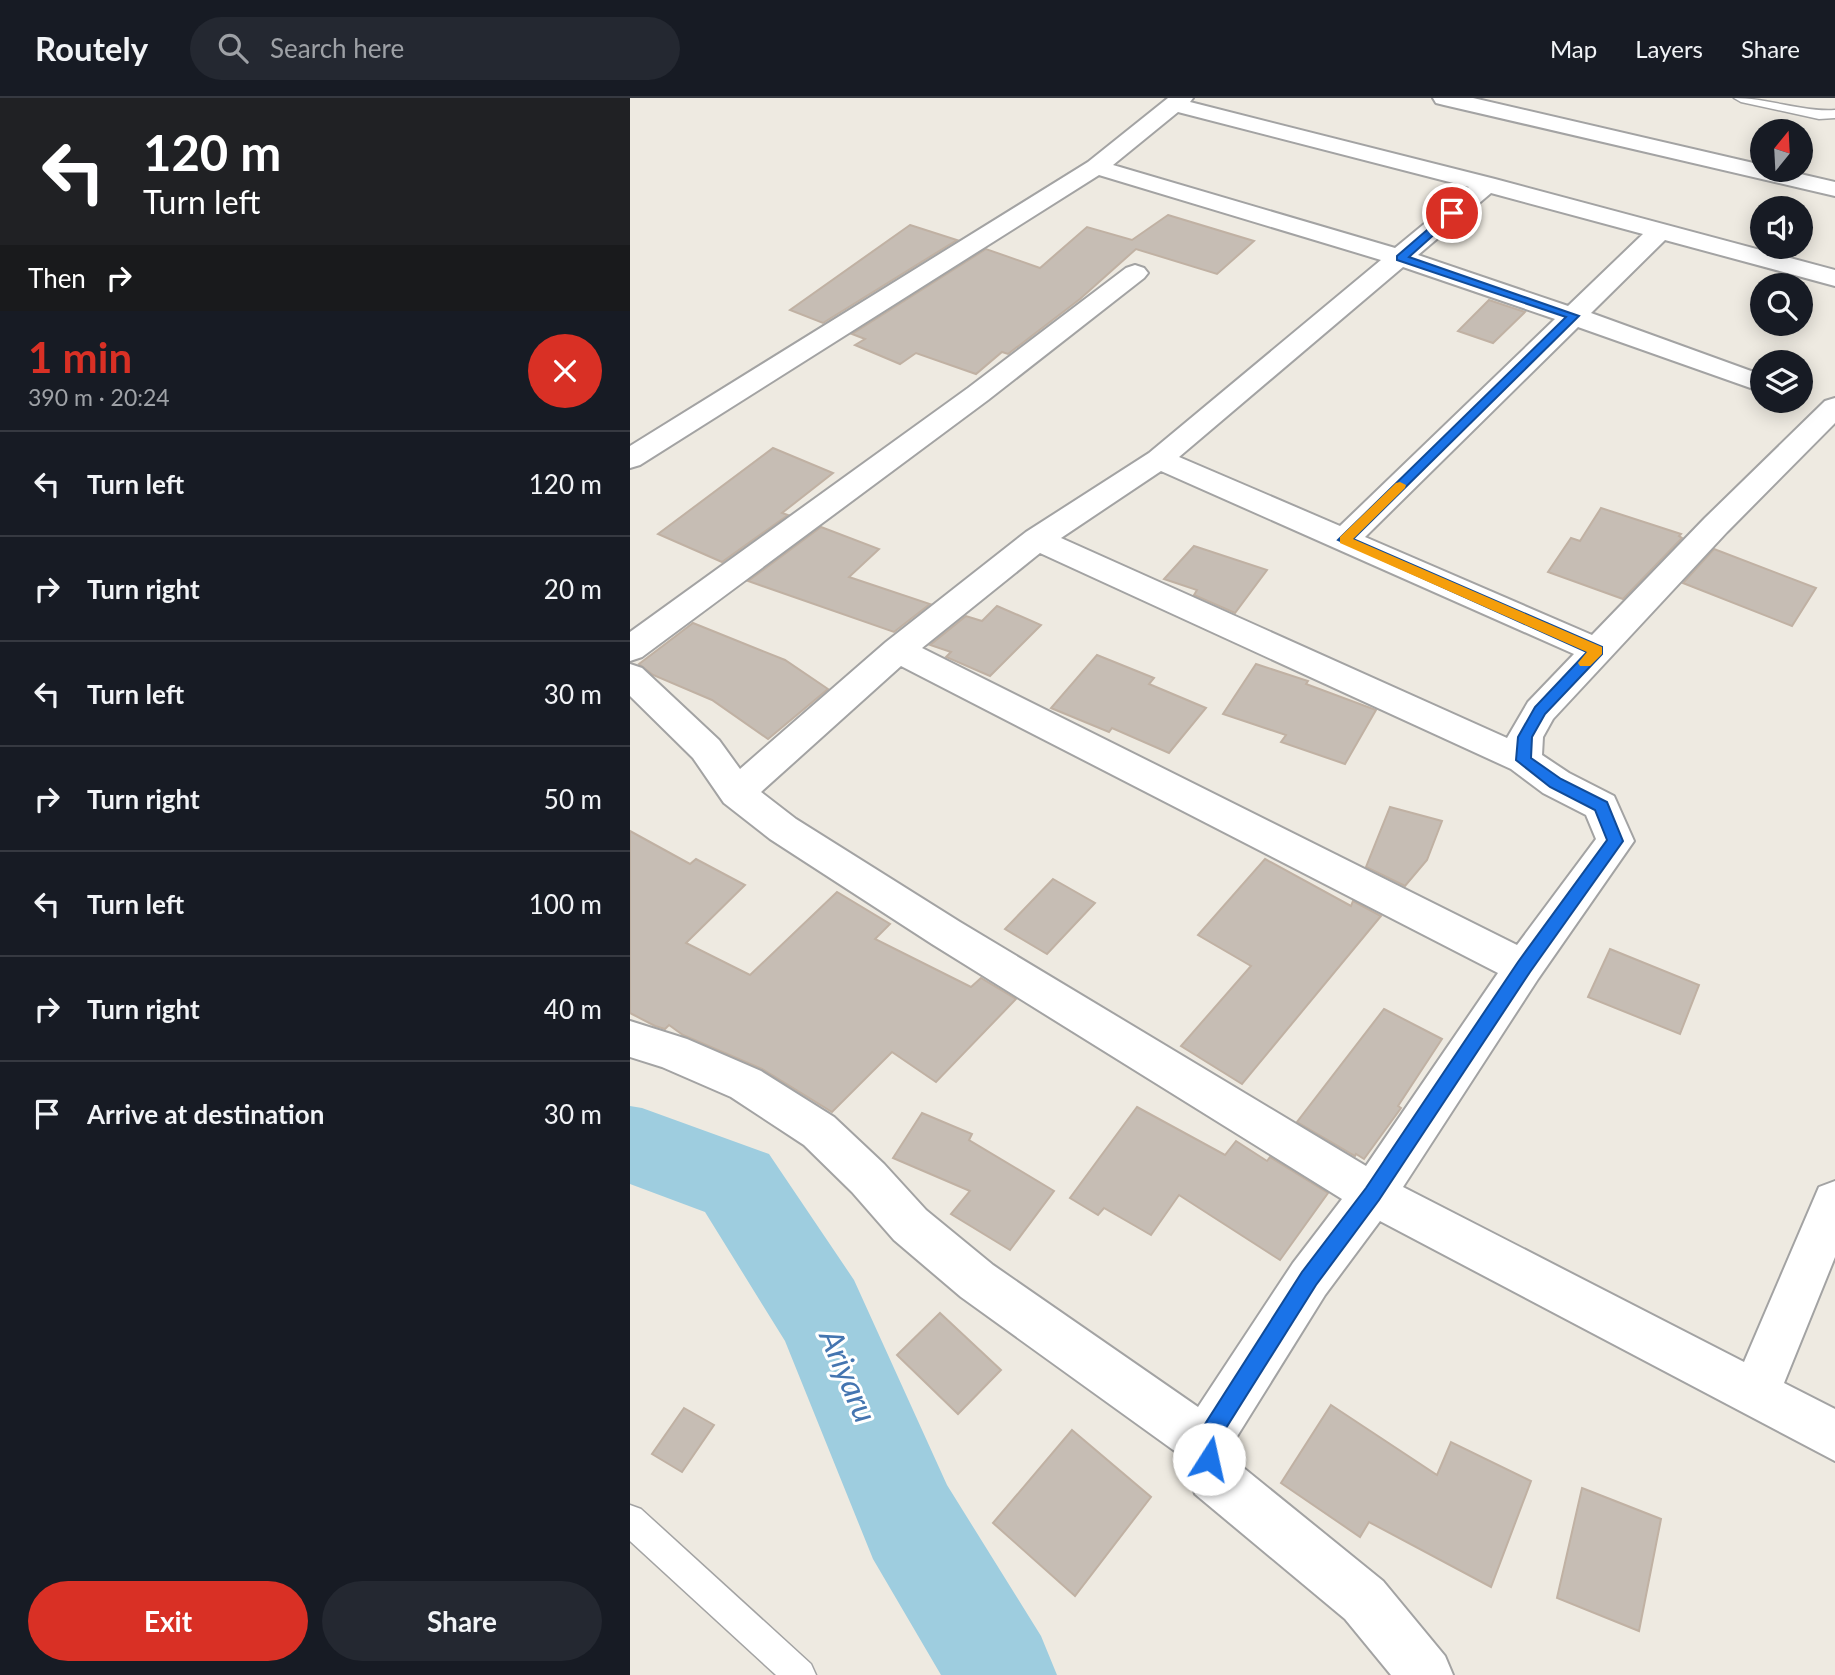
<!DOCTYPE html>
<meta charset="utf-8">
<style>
:root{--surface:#171b24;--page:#242831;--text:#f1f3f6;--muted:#9ea1a6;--line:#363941;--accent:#d93025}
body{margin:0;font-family:Lato,sans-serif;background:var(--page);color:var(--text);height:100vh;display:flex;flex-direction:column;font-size:26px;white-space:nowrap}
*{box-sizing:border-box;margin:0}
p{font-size:23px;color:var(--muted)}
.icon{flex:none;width:38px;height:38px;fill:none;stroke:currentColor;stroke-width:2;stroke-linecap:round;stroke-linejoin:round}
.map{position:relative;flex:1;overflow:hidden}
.details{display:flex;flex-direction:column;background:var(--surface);width:630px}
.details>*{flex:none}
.banner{background:#202124;color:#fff;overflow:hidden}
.needle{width:46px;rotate:18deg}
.tools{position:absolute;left:1120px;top:21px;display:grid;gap:14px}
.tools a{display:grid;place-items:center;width:63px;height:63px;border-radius:50%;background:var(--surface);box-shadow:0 4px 18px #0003;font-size:35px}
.pin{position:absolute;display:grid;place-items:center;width:60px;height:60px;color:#fff;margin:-30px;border:4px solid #fff;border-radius:50%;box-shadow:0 2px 7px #0007}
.me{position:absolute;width:77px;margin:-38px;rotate:10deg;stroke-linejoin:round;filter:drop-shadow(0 0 5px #0008)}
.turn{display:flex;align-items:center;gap:24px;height:147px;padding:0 28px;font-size:32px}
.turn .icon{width:91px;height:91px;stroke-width:2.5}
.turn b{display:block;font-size:49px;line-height:60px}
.then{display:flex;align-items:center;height:66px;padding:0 28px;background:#0003;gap:14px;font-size:26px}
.round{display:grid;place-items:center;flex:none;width:74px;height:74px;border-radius:37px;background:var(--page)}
.headline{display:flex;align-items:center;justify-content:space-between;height:119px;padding:0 28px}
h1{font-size:42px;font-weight:700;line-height:52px;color:var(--accent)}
.button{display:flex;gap:14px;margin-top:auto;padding:14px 28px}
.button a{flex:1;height:80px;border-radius:42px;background:var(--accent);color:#fff;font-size:28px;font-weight:700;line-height:80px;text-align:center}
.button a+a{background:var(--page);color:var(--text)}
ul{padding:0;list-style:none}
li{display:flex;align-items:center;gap:21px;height:105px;padding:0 28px;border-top:2px solid var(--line)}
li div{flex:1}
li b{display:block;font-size:26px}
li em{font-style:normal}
header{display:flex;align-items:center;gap:42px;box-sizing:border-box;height:98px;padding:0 35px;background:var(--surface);border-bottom:2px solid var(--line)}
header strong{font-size:33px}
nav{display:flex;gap:38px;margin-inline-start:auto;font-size:24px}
.search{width:490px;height:63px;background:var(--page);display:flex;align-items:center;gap:18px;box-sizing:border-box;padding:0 24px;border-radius:38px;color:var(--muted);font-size:26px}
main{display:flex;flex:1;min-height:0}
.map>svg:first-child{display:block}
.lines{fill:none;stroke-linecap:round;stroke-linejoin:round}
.river{fill:#9ecddf;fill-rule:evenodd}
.building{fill:#c6bdb4;stroke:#c0b1a3;stroke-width:2}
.service-casing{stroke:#a3a3a3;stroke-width:3}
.minor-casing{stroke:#a3a3a3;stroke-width:4}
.service{fill:#fff;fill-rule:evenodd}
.minor{fill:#fff;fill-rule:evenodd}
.route{fill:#1a73e8;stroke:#114b97;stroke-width:2}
.slow{fill:#f59e0b}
.labels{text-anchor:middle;stroke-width:6;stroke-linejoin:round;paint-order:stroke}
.near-water-label{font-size:32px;font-style:italic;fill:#4475b0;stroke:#fff}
</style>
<header>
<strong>Routely</strong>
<div class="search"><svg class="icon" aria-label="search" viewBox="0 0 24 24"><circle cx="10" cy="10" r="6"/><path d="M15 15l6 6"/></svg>Search here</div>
<nav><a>Map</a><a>Layers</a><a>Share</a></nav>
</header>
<main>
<section class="details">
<div class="banner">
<div class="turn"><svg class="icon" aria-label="left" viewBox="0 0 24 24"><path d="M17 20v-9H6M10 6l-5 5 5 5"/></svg><div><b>120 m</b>Turn left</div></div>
<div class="then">Then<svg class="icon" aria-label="right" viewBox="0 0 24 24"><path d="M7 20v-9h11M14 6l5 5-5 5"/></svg></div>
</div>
<div class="headline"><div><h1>1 min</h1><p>390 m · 20:24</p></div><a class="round" style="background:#d93025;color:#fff"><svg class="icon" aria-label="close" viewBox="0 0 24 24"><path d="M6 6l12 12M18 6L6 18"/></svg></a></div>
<ul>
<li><svg class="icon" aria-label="left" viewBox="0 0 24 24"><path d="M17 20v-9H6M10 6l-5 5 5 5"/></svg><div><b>Turn left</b></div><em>120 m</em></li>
<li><svg class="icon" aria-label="right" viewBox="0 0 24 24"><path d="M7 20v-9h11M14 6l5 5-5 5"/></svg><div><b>Turn right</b></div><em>20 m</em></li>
<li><svg class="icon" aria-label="left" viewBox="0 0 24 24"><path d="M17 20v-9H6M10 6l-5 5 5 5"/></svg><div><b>Turn left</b></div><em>30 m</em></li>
<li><svg class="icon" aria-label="right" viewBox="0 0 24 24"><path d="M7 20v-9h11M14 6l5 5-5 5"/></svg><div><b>Turn right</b></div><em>50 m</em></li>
<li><svg class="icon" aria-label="left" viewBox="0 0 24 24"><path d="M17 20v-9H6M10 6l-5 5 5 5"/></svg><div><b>Turn left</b></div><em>100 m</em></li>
<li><svg class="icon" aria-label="right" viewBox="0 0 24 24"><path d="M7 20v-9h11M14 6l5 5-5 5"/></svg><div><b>Turn right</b></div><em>40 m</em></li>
<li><svg class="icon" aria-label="arrive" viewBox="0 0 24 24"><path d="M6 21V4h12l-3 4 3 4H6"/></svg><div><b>Arrive at destination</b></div><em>30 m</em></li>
</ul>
<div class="button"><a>Exit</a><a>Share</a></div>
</section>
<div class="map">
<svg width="1205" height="1577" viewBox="0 0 1205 1577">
<rect width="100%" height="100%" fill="#eeeae1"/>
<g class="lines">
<path class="river" d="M0 1008 12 1010 139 1056 224 1182 317 1387 411 1538 427 1577H311L243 1461 155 1243 75 1114 0 1086Z"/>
</g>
<g class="building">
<path d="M538 117 624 143 587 176 506 151 450 201 378 256 372 254 346 276 286 255 270 266 225 247 235 241 222 236 356 151 410 170 457 129 502 142Z"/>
<path d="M280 127 327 142 193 225 160 212Z"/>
<path d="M859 202 895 214 863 245 828 233Z"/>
<path d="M143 350 203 375 152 415 158 417 92 464 28 436Z"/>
<path d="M971 410 1051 436 1049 438 1052 440 993 501 918 474 941 440 950 443Z"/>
<path d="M191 429 249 451 219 479 300 506 264 534 118 483Z"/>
<path d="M564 448 637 472 605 515 564 497 567 492 534 481Z"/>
<path d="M1084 451 1186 490 1162 528 1053 485Z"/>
<path d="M367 508 411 527 360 578 316 559 321 554 300 547 336 518 352 523Z"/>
<path d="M63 525 155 562 198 591 138 641 82 602 23 577 9 566Z"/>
<path d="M467 557 524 580 519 586 576 610 539 655 482 630 479 634 421 610Z"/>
<path d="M626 566 678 583 676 586 746 612 715 666 651 644 656 637 593 616Z"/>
<path d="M760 709 812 723 797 762 775 788 736 769Z"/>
<path d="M0 733 60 766 66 761 115 787 56 845 120 877 207 794 260 826 245 841 341 889 351 880 386 901 306 984 262 954 202 1014 132 971 53 937 39 927 35 931 25 928 0 915Z"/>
<path d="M635 761 721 808 723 803 751 818 612 986 551 948 621 868 568 837Z"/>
<path d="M423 781 465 805 417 856 375 831Z"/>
<path d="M980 851 1069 887 1050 936 958 899Z"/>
<path d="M754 911 812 941 768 1008 771 1010 734 1061 726 1056 725 1058 667 1024Z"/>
<path d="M507 1009 595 1057 606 1043 637 1063 640 1059 698 1095 650 1162 549 1097 521 1137 474 1110 468 1117 440 1100Z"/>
<path d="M292 1015 342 1036 339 1042 424 1093 380 1152 321 1116 340 1093 263 1060Z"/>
<path d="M310 1215 371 1272 328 1316 267 1257Z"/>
<path d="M701 1307 807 1377 821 1344 901 1383 861 1489 739 1424 730 1439 651 1385Z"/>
<path d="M54 1310 84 1327 52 1374 22 1356Z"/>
<path d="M442 1332 521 1399 445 1498 363 1425Z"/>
<path d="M952 1390 1031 1421 1009 1533 927 1500Z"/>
</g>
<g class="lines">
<defs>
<g id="service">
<path d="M1104 0C1139 0 1171 14 1205 12V20L1189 21 1111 4Z"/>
<path d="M0 1407 11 1411 181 1566 186 1577H146L0 1443Z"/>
</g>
<g id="minor">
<path d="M538 0H563L560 4 865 81 1205 172V188L1035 142 961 215 1132 277V294L948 229 735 439 962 537 1075 420 1195 303 1205 300V325L1097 434 923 621 913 639 912 657 939 675 984 698 1004 743 908 881 773 1089 1114 1264 1189 1089 1205 1083V1159L1154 1285 1205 1311V1363L750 1123 695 1197 601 1348 605 1363 753 1483 815 1558 823 1577H761L715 1521 565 1396 553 1359 331 1199 264 1142 222 1094 174 1047 101 999 32 969 0 959V923L57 941 131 973 204 1019 254 1066 296 1112 363 1167 568 1309 663 1165 712 1101 302 846 140 741 94 705 63 660 0 598V566L12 570 89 642 110 671 256 544 396 434 519 355 751 162 469 77 10 367 0 370V348L458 64ZM548 14 839 89 765 150 483 67ZM861 95 1013 136 938 208 788 157ZM773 169 925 221 710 428 549 359ZM531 373 944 556 898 604 877 640 431 440ZM410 455 881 671 913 695 956 717 966 741 887 847 292 550ZM271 568 868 875 736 1068 330 824 166 721 131 694Z"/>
<path d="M803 0H843L1132 67V72H1153L1205 84V98L814 7 806 5Z"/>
<path d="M505 167 514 170 518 175 514 180 358 302 12 559 0 563V534L338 290 496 170Z"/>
</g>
</defs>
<use href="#service" class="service-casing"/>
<use href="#minor" class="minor-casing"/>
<use href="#service" class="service"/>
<use href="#minor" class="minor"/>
</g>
<path class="route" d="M819 113 828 115 779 159 949 218 723 441 972 549V556L915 616 902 639 901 660 931 681 977 704 993 743 900 874 749 1102 686 1187 586 1346 589 1361 586 1369 579 1372 572 1369C567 1358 564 1347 568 1337L672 1174 736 1090 888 864 977 742 965 712 920 689 886 662 888 639 905 609 957 554 708 442 936 219 767 162V158Z"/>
<path class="slow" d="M770 384 776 387 775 390 723 441 972 549V556L960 568H950L948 565 957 554 710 445V439L766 385Z"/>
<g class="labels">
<g class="near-water-label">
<text transform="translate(218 1278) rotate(67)" y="11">Ariyaru</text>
</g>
</g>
</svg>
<div class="tools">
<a><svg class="needle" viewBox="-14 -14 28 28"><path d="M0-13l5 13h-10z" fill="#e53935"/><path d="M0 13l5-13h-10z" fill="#9ea1a6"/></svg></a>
<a><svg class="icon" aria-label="sound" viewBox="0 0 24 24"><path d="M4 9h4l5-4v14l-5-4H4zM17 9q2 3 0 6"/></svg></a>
<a><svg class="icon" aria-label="search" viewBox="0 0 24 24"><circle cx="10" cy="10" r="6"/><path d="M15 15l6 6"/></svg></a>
<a><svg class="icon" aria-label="layers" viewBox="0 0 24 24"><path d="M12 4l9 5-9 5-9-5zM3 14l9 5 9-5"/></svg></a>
</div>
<div class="pin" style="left:822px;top:115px;background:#d93025"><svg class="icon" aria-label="arrive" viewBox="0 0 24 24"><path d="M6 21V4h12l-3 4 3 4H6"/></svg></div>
<svg class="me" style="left:579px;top:1361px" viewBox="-20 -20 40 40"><circle r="19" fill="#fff"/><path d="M0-13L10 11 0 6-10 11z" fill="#1a73e8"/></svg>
</div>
</main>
